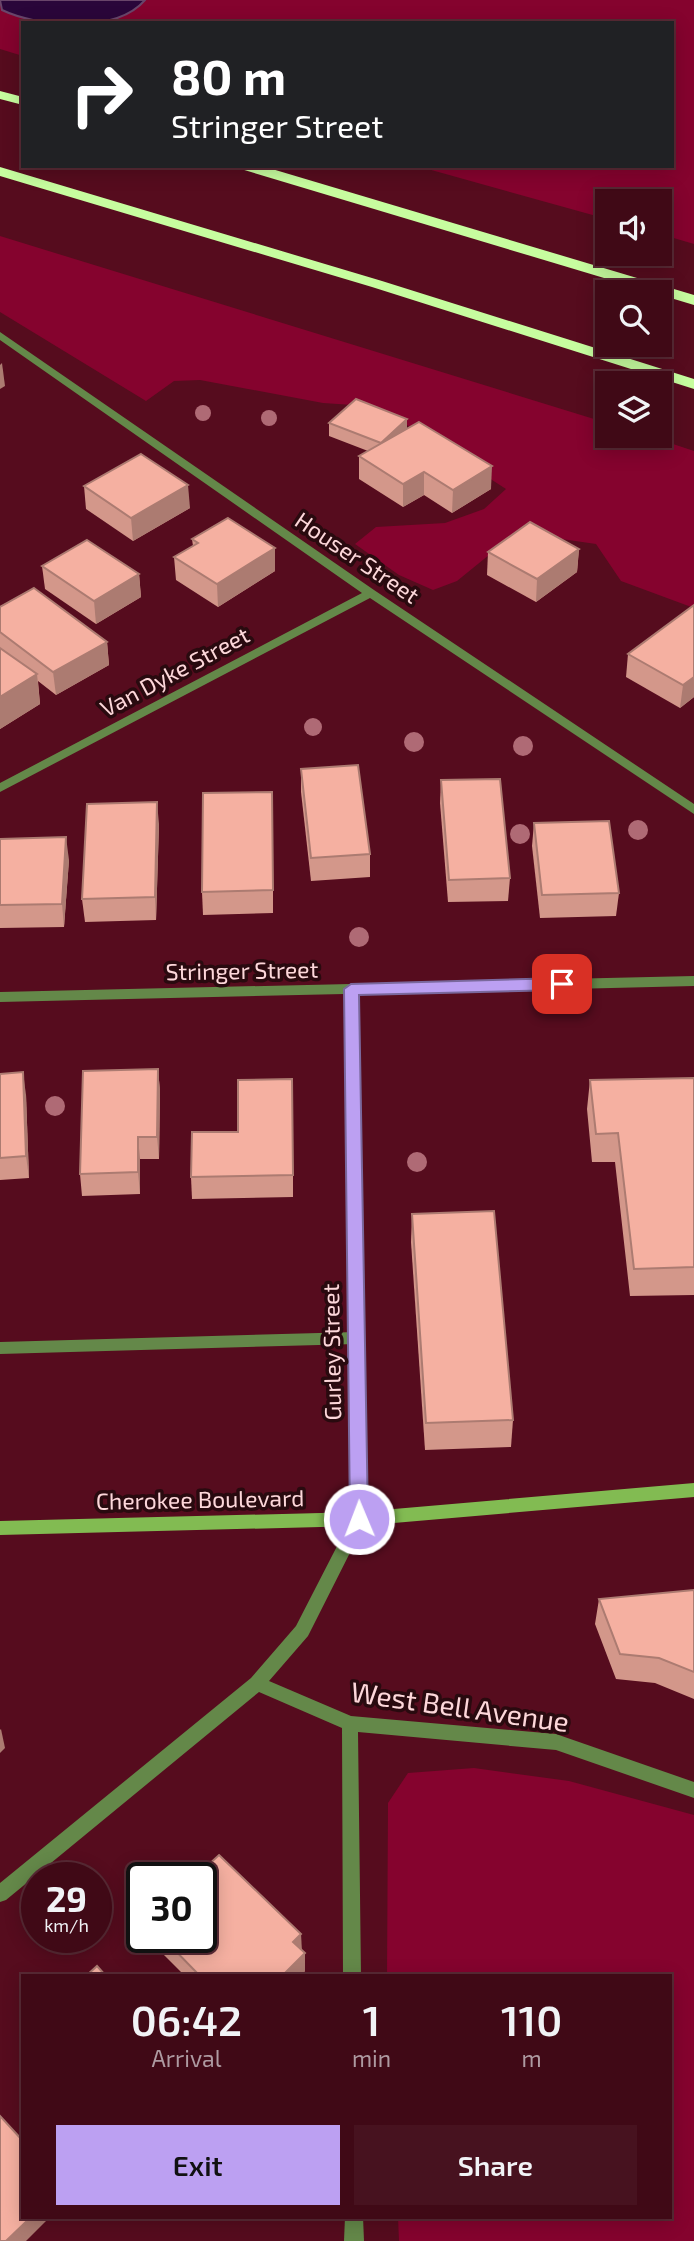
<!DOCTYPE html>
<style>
:root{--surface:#400916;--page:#47121f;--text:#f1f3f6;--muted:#ae9aa1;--line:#592a35;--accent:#bca0f2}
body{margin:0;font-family:"Exo 2",sans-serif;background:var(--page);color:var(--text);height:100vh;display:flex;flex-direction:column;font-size:26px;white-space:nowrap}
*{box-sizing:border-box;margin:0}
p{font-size:23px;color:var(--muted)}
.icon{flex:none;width:38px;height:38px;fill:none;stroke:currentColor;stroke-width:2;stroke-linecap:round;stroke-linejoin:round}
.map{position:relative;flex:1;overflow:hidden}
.side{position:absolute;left:21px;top:1974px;width:651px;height:245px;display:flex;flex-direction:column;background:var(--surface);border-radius:0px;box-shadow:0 4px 18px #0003,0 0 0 2px var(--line)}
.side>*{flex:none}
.guide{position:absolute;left:21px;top:21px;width:653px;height:147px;border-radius:0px;box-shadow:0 4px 18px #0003,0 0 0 2px var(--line);background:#202124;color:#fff;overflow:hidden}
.buttons{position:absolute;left:595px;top:189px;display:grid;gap:14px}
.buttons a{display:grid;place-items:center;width:77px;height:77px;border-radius:0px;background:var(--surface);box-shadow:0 4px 18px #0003,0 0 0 2px var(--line);font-size:35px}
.speed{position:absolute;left:21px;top:1862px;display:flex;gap:14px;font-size:35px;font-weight:700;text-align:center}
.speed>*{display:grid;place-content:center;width:91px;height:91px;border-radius:50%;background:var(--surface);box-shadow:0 4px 18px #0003,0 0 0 2px var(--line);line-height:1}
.speed small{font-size:18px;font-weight:400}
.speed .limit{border:4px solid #111;border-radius:10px;background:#fff;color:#111}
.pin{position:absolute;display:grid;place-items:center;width:60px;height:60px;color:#fff;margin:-30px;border-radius:14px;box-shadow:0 4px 10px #0006}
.me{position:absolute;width:77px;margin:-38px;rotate:359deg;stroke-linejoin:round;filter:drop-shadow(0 0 5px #0008)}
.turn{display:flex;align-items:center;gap:24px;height:147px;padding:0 35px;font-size:32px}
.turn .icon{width:91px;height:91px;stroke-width:2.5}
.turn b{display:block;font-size:49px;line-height:60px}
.eta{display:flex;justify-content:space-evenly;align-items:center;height:119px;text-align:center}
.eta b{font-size:42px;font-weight:600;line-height:49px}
.cta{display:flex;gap:14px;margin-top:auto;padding:14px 35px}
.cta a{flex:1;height:80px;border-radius:0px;background:var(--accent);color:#111;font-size:28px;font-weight:600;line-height:80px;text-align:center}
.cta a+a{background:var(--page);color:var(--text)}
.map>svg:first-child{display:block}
.green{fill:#85032e}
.water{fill:#2a063a;stroke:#69456a;stroke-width:2}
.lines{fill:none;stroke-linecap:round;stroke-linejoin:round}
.lane{fill:#648849;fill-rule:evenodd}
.street{fill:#648849;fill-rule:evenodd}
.secondary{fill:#82bb52;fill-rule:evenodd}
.highway{fill:#c7fd9f;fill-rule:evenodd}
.tree{fill:#af6a75}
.wall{fill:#d3978a}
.shaded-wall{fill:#ac7b71}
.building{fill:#f5b0a1;stroke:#ac7b71;stroke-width:2}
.route{fill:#bca0f2;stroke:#7a689d;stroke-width:2}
.labels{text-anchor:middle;stroke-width:7;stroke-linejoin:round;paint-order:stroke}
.street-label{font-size:23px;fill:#fdd7da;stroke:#290a0f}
.near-street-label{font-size:28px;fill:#fdd7da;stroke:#290a0f}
</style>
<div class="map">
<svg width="694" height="2241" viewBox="0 0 694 2241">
<rect width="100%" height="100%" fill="#560c1e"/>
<g class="green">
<path d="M0 0H694V244L660 234V201H607V219L417 166H672V23H23V56L0 49Z"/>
<path d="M0 236 607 423V436H649L694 451V608L621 581 596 544 527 534 489 555 457 581 433 590 399 575 355 544 376 527 445 523 484 509 506 489 407 425 353 405 323 403 200 380 174 381 146 401 0 312Z"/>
<path d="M474 1768 569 1781 694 1815V2241H399L398 2217H670V1976H387L388 1803 408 1773Z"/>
</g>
<path class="water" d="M0 0H145C116 34 37 27 2 10Z"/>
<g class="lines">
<path class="lane" d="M356 1332 361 1334 363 1338 361 1342 356 1344 0 1354V1342Z"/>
<g class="street">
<path d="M0 332 374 590 694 804V814L370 598 0 792V783L362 593 0 340Z"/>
<path d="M694 976V986L358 994 367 1519 308 1636 269 1681 351 1716 556 1734 694 1782V1798L556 1750 358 1732 361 1976H343L342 1728 259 1692 6 1900 0 1902V1883L251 1678 296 1626 351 1519 344 994 0 1002V992Z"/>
<path d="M345 2217H363L364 2241H344Z"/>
</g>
<path class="secondary" d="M694 1483V1497L359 1526 0 1535V1521L359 1512Z"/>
<g class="highway">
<path d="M0 91 23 97V105L0 99Z"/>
<path d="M239 166H262L694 295V305L241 169Z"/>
<path d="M0 167 382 281 694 379V389L372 287 0 176Z"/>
</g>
</g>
<g class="tree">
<circle cx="203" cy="413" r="8"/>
<circle cx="269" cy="418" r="8"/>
<circle cx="313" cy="727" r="9"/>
<circle cx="414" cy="742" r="10"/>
<circle cx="523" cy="746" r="10"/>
<circle cx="638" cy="830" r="10"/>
<circle cx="520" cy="834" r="10"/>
<circle cx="359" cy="937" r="10"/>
<circle cx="55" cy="1106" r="10"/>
<circle cx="417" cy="1162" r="10"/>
</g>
<g class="wall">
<path d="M407 419V429L491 489 452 513 424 495 403 507 359 479V456L368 451 329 436V423Z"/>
<path d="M84 486 190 508 133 541 86 509Z"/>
<path d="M192 539 275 571 218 607 176 580 174 557 193 546Z"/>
<path d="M579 549 577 572 536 602 487 575 488 552Z"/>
<path d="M42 566 139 574 141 597 96 624 45 589Z"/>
<path d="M694 605V697L680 708 626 677 628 654Z"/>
<path d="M0 607 107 642 109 665 56 695 38 681 40 704 0 729Z"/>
<path d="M301 769 370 854V877L311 881 301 792Z"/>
<path d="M441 780 510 878 508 901 448 902 440 803Z"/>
<path d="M273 815V913L203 915 202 892Z"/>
<path d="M534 823 619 893 616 916 540 918 532 846Z"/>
<path d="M159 824 156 920 85 922 82 899Z"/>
<path d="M0 839 69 860 64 927 0 928Z"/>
<path d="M158 1069 160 1091 159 1159H140V1194L82 1196 80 1174Z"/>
<path d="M0 1074 26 1095 29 1178 0 1180Z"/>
<path d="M694 1078V1295L630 1296 615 1162H592L587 1109 590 1080Z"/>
<path d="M293 1101V1197L192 1199 191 1177Z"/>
<path d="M412 1214 513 1420 511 1447 425 1450 411 1242Z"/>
<path d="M694 1590V1699L655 1683 616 1679 595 1624 599 1599Z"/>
<path d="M157 1937H201L302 1950 305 1953V1971L300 1976H185L158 1949Z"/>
</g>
<g class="shaded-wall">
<path d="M2 363 5 386 0 389V365Z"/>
<path d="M407 419V432L380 456 381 443Z"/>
<path d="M492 466 491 489 452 513 453 490Z"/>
<path d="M424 472V495L403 507V484Z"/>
<path d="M188 485 190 508 133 541 131 518Z"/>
<path d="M275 548V571L218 607 217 584Z"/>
<path d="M579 549 577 572 536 602 537 579Z"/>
<path d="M139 574 141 597 96 624 94 601Z"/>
<path d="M107 642 109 665 56 695 53 672Z"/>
<path d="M37 674 40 704 0 729V697Z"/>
<path d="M694 677V697L680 708 683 685Z"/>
<path d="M157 802 159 824 156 920 155 897Z"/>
<path d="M66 837 69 860 64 927 62 904Z"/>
<path d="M158 1069 160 1091 159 1159 157 1137Z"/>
<path d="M23 1072 26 1095 29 1178 26 1156Z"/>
<path d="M138 1137 140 1159V1194L138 1172Z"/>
<path d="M1 1729 5 1748 0 1753V1730Z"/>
<path d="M301 1934 302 1951 293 1942Z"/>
<path d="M305 1953V1971L300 1976H282Z"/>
<path d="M31 2217H50L26 2241H6Z"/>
</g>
<g class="building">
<path d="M356 399 407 419 381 443 329 423Z"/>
<path d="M419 422 492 466 453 490 424 472 403 484 359 456Z"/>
<path d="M141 454 188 485 131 518 84 486Z"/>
<path d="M228 518 275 548 217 584 174 557 198 543 192 539Z"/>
<path d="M530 522 579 549 537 579 488 552Z"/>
<path d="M87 540 139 574 94 601 42 566Z"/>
<path d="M34 588 107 642 53 672 0 632V607Z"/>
<path d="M694 605V677L683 685 628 654Z"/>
<path d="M0 648 37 674 0 697Z"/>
<path d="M358 765 370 854 311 858 301 769Z"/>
<path d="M500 779 510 878 449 880 441 780Z"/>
<path d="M272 792 273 890 202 892 203 793Z"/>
<path d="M157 802 155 897 82 899 87 804Z"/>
<path d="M609 821 619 893 542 895 534 823Z"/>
<path d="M66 837 62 904 0 905V839Z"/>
<path d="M158 1069 157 1137H138V1172L80 1174 83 1071Z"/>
<path d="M23 1072 26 1156 0 1158V1074Z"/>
<path d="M694 1078V1267L634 1269 618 1133 596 1134 590 1080Z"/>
<path d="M292 1079 293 1175 191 1177 192 1132H238V1080Z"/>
<path d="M494 1211 513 1420 426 1423 412 1214Z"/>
<path d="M694 1590V1672L659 1658 620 1654 599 1599Z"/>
<path d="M219 1855 301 1934 293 1942 305 1953 282 1976H200L162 1937H201V1878H194Z"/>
<path d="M97 1966 106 1976H86Z"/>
<path d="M0 2116 23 2141V2217H31L6 2241H0Z"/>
</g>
<path class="route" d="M562 978 570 984 562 990 359 995 368 1519 365 1524 359 1527 352 1524 350 1519 344 989 351 984Z"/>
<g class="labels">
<g class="street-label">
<text transform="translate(357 558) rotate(34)" y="8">Houser Street</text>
<text transform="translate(175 672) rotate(-28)" y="8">Van Dyke Street</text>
<text transform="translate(242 971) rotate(-1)" y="8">Stringer Street</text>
<text transform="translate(332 1352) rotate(-91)" y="8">Gurley Street</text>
<text transform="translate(200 1500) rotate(-1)" y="8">Cherokee Boulevard</text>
</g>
<g class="near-street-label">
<text transform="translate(460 1707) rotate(8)" y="10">West Bell Avenue</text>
</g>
</g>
</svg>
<div class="buttons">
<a><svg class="icon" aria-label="sound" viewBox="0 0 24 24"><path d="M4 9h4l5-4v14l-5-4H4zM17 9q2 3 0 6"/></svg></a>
<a><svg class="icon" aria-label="search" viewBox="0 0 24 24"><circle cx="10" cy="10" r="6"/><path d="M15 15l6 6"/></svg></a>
<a><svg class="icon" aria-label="layers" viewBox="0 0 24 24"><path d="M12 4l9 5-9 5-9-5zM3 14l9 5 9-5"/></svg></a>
</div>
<div class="speed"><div>29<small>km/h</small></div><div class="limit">30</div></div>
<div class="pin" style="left:562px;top:984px;background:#d93025"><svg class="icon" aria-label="arrive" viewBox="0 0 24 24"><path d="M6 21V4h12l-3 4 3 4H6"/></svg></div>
<svg class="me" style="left:359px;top:1519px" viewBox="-20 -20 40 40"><circle r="17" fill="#bca0f2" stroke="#fff" stroke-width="3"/><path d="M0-11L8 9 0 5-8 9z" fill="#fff"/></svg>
<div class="guide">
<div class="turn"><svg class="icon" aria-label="right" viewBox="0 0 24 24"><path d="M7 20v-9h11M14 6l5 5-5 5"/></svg><div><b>80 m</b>Stringer Street</div></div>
</div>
<section class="side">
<div class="eta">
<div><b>06:42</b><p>Arrival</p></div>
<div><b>1</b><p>min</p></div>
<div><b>110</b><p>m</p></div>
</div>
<div class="cta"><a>Exit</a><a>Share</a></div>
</section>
</div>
